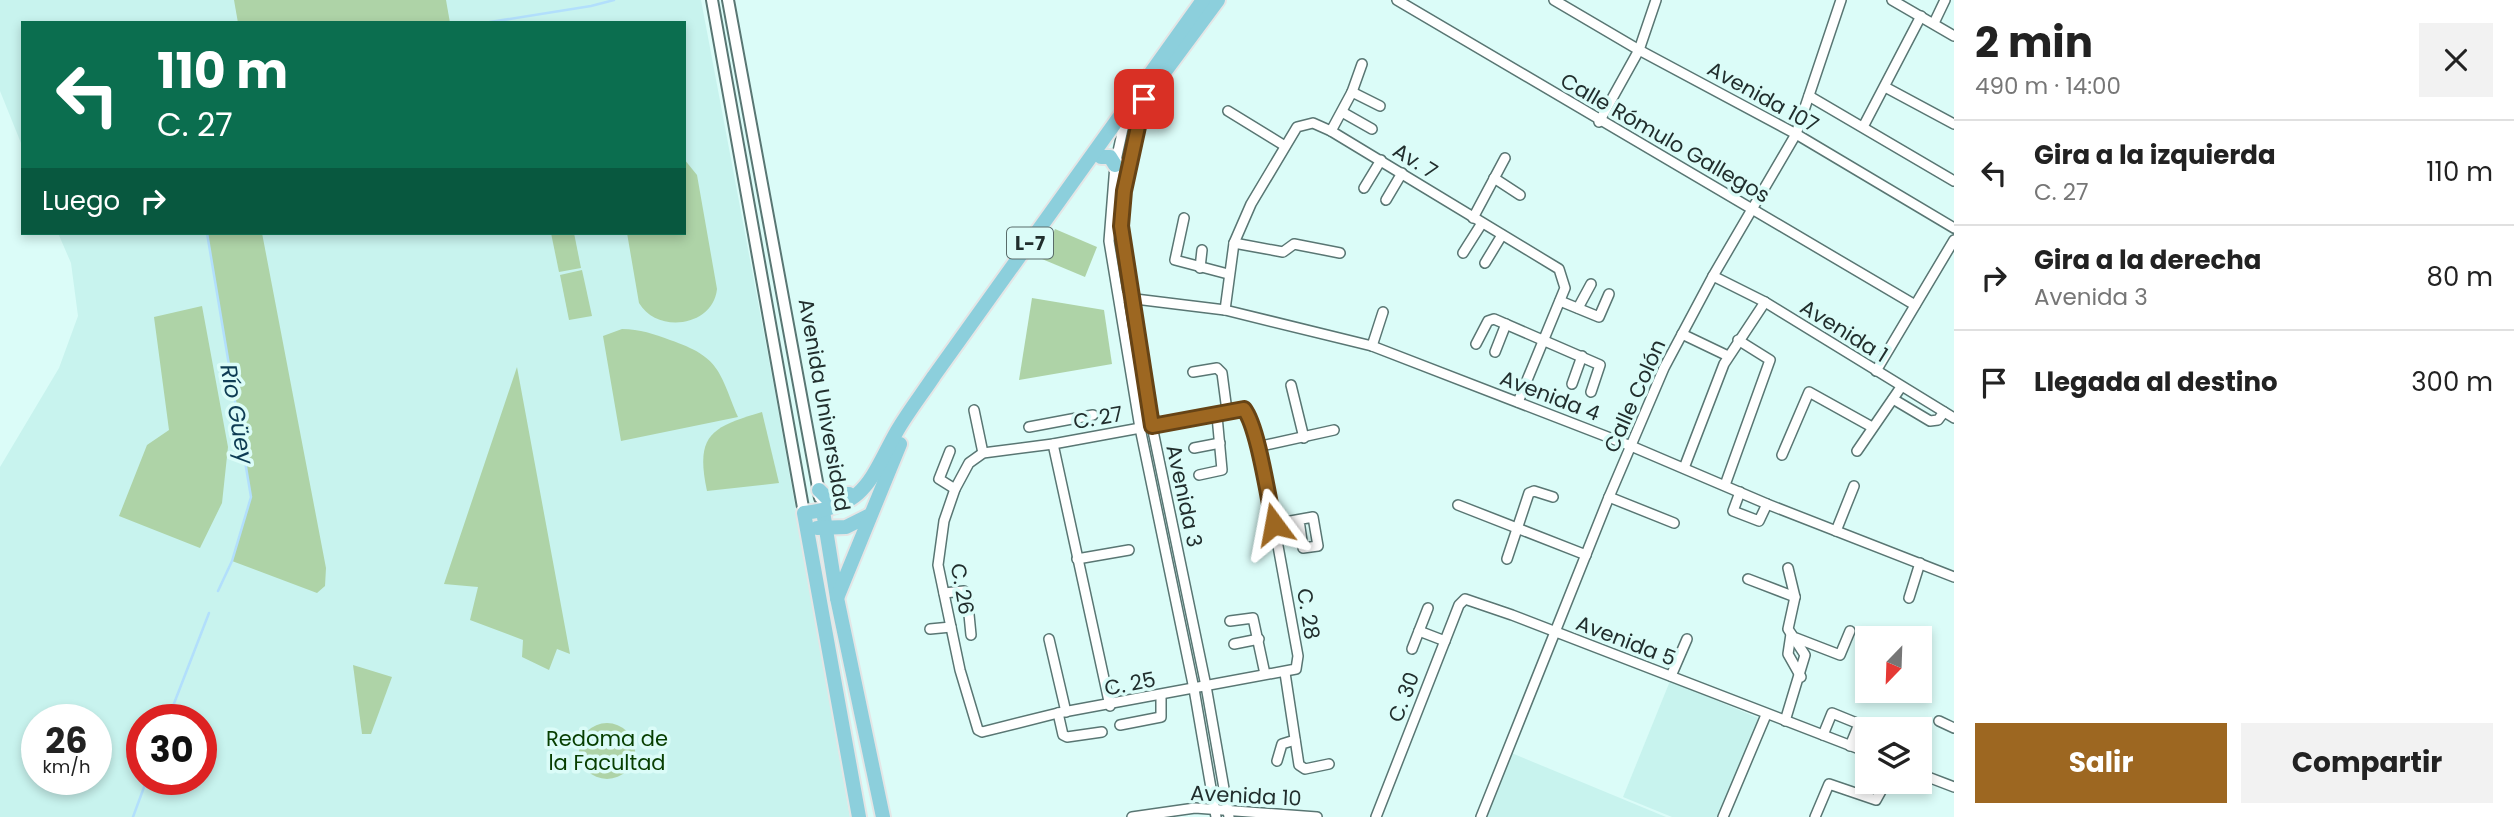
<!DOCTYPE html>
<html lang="es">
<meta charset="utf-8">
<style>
:root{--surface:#fff;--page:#f2f2f2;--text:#222;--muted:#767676;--line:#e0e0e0;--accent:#9d6721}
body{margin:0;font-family:Poppins,sans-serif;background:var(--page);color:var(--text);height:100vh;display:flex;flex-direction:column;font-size:26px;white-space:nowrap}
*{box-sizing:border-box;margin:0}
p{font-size:23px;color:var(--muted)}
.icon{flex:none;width:38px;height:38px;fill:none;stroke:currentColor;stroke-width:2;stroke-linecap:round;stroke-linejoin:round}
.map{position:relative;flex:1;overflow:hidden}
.sheet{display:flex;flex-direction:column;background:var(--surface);width:560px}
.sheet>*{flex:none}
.top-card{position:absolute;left:21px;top:21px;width:665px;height:214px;border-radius:0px;box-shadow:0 4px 10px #0003;background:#0b6e4f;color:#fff;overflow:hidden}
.needle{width:46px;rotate:203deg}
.buttons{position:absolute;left:1855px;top:626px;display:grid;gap:14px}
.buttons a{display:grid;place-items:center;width:77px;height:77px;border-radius:0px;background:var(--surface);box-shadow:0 4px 10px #0003;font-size:35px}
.speed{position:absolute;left:21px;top:704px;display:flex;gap:14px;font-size:35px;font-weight:700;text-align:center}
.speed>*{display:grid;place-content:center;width:91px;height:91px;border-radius:50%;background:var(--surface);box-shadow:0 4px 10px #0003;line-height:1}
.speed small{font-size:18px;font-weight:400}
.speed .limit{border:10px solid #d22;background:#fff;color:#111}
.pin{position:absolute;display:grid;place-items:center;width:60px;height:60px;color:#fff;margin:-30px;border-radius:14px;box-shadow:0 4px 10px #0006}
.me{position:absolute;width:77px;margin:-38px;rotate:347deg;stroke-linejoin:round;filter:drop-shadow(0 0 5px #0008)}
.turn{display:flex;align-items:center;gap:24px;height:147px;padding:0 21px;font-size:32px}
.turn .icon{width:91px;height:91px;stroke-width:2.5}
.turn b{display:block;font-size:49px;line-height:60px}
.then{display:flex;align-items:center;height:66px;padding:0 21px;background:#0003;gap:14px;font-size:26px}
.round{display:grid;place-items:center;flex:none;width:74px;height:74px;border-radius:0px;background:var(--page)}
.head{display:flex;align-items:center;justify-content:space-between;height:119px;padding:0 21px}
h1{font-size:42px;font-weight:700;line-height:52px}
.action{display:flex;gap:14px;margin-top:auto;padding:14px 21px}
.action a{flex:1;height:80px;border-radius:0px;background:var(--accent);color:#fff;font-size:28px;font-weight:700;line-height:80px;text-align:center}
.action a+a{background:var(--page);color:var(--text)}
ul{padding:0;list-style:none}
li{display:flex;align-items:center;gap:21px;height:105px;padding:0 21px;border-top:2px solid var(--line)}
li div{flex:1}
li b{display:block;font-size:26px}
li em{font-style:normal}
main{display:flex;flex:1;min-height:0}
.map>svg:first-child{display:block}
.built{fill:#c8f3ee;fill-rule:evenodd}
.green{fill:#aed3a7}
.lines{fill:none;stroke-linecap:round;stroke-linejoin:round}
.stream{stroke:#b2dffc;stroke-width:2.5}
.minor-casing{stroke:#597673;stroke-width:12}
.tertiary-casing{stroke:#597673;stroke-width:14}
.primary-casing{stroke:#e4e6e6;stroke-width:18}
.minor{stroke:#fff;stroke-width:9}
.tertiary{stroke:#fff;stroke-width:10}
.primary{stroke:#8ccfdc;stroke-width:14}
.route-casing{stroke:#664315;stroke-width:18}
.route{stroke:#9d6721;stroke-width:12}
.labels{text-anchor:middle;stroke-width:7;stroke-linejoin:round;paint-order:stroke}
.shield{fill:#dbfcf8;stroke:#596c6a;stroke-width:2}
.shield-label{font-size:19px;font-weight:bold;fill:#212e2d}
.street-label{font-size:21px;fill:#212e2d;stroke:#dbfcf8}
.park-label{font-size:21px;fill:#073e00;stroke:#dbfcf8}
.water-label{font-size:23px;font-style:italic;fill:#0d3b53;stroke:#dbfcf8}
</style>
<main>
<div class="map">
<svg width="1954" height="817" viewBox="0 0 1954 817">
<rect width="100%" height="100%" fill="#dbfcf8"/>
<g class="built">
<path d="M0 0H701L775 392 850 817H0V467L59 368 78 316 71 263 58 233H684V23H23V148L0 91ZM37 719H96V779H37ZM142 719H201V779H142Z"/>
<path d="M1670 681 1763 720 1720 817H1672L1623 797Z"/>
<path d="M1509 752 1666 817H1484Z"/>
</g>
<g class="green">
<path d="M234 0H446L450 23H238Z"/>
<path d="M684 159 697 175 717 289C713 327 657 334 639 303L627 233H684Z"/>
<path d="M1055 229 1097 247 1085 277 1042 259Z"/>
<path d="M207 233H262L326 568 325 586 317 593 232 561 251 496Z"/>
<path d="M551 233H574L581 268 559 272Z"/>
<path d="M582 270 592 316 569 320 560 275Z"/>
<path d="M1032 298 1104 310 1112 364 1019 380Z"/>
<path d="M202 306 228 447 222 503 200 548 119 516 147 445 169 430 154 317Z"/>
<path d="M622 329C640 329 654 334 670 340 720 357 719 371 738 417L621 441 603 336Z"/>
<path d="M517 367 570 654 557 649 549 670 522 657 523 640 470 620 478 587 444 584Z"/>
<path d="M762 412 779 483 707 491C695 435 711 427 762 412Z"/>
<path d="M353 665 392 677 371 734H362Z"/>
<circle cx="607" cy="751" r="28"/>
</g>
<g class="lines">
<g class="stream">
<path d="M484 23 591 6 614 0"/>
<path d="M207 233 251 497 232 561 218 591"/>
<path d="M168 719 209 613"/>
<path d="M133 817 147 779"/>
</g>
<defs>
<g id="minor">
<path d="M1397 0 1915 305"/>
<path d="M1554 0 1639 50 1796 134 1954 228"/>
<path d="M1892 0 1954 36"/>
<path d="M1934 23 1945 0"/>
<path d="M1885 87 1954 124"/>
<path d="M1352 92 1380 106"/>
<path d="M1809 96 1954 181"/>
<path d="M1144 99 1124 191 1121 226 1152 426 1206 686 1229 817"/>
<path d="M1228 111 1285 146"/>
<path d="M1342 112 1372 129"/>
<path d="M1126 115 1115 165 1109 241 1140 428 1194 689 1216 817"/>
<path d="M1599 122 1639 50 1656 0"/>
<path d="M1863 127 1921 16"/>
<path d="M1331 131 1352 92 1362 64"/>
<path d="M1494 178 1520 195"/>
<path d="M1364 188 1381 160"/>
<path d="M1386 200 1402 173"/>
<path d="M1184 218 1175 260 1228 274"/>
<path d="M1473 218 1505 158"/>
<path d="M1234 243 1283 252 1294 244 1340 253"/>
<path d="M1463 253 1482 223"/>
<path d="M1485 263 1502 235"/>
<path d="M1200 268 1202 250"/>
<path d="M1713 276 1765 302 1954 418"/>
<path d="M1119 297 1225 310 1372 346 1631 446 1767 504 1954 577"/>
<path d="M1560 301 1599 317 1609 294"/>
<path d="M1578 308 1591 284"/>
<path d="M1225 310 1234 243 1251 204 1297 127 1313 123 1331 131 1559 269 1565 288 1518 402"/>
<path d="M1682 334 1728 356"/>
<path d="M1476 344 1488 321 1494 319 1600 365 1591 392"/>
<path d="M1372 346 1383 312"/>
<path d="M1495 352 1506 324"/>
<path d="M1876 371 1954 240"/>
<path d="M1193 372 1217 368 1222 373 1227 411"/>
<path d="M1572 384 1582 356"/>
<path d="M1291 385 1304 438"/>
<path d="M1893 399 1930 421 1938 420 1944 412"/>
<path d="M1244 409 1257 447 1274 524 1298 656 1296 669 1058 713 982 732 978 730 960 670 938 565 944 521 955 489 969 463 983 453 1053 444Z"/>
<path d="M974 410 983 453"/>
<path d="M1029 427 1093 415"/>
<path d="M1053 444 1110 706"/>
<path d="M1257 447 1334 430"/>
<path d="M1194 448 1220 443"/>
<path d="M950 451 939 479 955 489"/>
<path d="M1857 451 1901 387"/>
<path d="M1782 455 1809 392 1872 427"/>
<path d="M1684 468 1724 364 1765 302"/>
<path d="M1199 475 1222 470 1217 416"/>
<path d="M1725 485 1770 360 1738 340"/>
<path d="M1740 492 1733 511 1759 521 1767 504"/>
<path d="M1609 497 1674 523"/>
<path d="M1458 505 1586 555"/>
<path d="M1274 524 1313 517 1318 546 1303 548 1299 520"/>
<path d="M1836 531 1854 486"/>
<path d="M1077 559 1129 550"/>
<path d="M1507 559 1529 493 1534 491 1553 497"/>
<path d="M1748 579 1795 597"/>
<path d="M944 593 964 591 967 594 971 635"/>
<path d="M1909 598 1920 563"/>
<path d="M1428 608 1419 631 1445 641"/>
<path d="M1230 621 1253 618 1265 674"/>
<path d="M930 629 951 627"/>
<path d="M1791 634 1788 654 1801 677"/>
<path d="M1796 638 1840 655 1850 631"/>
<path d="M1049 639 1066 712"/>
<path d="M1234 644 1259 639"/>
<path d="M1412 649 1419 631"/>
<path d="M1285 673 1299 765 1305 769 1329 764"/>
<path d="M1671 676 1687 639"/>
<path d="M1058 713 1063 735 1067 737 1102 732"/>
<path d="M1785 721 1805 655 1788 629 1795 597 1788 568"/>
<path d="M1939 721 1954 728"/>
<path d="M1120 725 1161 717V696"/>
<path d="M1823 735 1832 713 1859 724 1850 746"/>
<path d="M1277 761 1282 744 1295 740"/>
<path d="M1920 774 1954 787"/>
<path d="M1132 817 1195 808 1317 817"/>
<path d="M1376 817 1459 605 1465 599 1512 615 1867 752"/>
<path d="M1481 817 1609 497 1664 368 1713 276 1796 134 1841 0"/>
<path d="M1723 817 1766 715"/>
<path d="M1815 817 1829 784 1876 800 1886 782"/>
</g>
<g id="tertiary">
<path d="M712 0 804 513"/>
<path d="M728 0 820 498"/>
</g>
<g id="primary">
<path d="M1155 85 1218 0"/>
<path d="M1101 157H1110L1115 165"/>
<path d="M819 490 827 498 849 494"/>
<path d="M823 511 837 598 883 817"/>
<path d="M817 528 846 527 868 516"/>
<path d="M837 598 900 444"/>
<path d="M859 817 804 513C867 506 870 479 897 431 908 412 922 394 934 376L1203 0"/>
</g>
</defs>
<use href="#minor" class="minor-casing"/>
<use href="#tertiary" class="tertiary-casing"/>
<use href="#primary" class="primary-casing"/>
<use href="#minor" class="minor"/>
<use href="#tertiary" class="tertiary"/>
<use href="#primary" class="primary"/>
</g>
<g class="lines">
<defs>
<path id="route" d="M1144 99 1124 191 1121 226 1152 426 1244 409C1258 427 1268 498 1274 524"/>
</defs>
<use href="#route" class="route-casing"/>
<use href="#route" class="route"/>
</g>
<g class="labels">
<rect class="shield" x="1007" y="227.5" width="46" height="31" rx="5"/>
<g class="shield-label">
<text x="1030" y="250">L-7</text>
</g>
<g class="street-label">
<text transform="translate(1763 97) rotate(29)" y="7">Avenida 107</text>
<text transform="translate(1665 138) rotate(30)" y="7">Calle Rómulo Gallegos</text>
<text transform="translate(1415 161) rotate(32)" y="7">Av. 7</text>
<text transform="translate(1844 331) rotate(32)" y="7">Avenida 1</text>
<text transform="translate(1550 396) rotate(21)" y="7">Avenida 4</text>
<text transform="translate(1635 396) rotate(-66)" y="7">Calle Colón</text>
<text transform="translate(824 405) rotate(80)" y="7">Avenida Universidad</text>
<text transform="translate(1098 418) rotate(-10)" y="7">C. 27</text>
<text transform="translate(1184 496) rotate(78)" y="7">Avenida 3</text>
<text transform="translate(962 589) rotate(80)" y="7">C. 26</text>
<text transform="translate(1308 614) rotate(80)" y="7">C. 28</text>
<text transform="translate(1626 641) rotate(21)" y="7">Avenida 5</text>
<text transform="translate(1130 684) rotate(-11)" y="7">C. 25</text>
<text transform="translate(1404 697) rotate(-69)" y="7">C. 30</text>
<text transform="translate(1246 796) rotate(3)" y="7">Avenida 10</text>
</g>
<g class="park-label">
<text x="607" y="746">Redoma de<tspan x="607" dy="24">la Facultad</tspan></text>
</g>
<g class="water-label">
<text transform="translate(237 414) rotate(80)" y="8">Río Güey</text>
</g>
</g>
</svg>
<div class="buttons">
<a><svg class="needle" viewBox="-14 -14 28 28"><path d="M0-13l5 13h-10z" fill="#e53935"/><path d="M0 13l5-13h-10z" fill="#767676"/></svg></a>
<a><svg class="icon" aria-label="layers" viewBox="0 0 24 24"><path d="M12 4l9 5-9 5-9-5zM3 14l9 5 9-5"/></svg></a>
</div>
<div class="speed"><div>26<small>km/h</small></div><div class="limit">30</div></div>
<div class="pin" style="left:1144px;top:99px;background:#d93025"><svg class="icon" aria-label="arrive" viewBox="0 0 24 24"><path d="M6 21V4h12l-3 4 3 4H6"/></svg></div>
<svg class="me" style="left:1274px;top:524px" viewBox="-20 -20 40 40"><path d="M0-17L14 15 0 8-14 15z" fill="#9d6721" stroke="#fff" stroke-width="4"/></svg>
<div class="top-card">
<div class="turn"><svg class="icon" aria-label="left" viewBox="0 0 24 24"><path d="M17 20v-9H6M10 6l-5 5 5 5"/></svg><div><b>110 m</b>C. 27</div></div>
<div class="then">Luego<svg class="icon" aria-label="right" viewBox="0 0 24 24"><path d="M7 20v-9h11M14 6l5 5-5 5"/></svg></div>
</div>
</div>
<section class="sheet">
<div class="head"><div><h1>2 min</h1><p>490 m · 14:00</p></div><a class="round"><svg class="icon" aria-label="close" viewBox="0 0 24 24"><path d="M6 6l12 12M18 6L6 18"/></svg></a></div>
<ul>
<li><svg class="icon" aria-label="left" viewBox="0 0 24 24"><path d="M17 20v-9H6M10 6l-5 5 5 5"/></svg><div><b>Gira a la izquierda</b><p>C. 27</p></div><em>110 m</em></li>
<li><svg class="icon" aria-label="right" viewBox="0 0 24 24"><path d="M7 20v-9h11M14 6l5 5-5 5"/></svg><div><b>Gira a la derecha</b><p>Avenida 3</p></div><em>80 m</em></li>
<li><svg class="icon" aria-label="arrive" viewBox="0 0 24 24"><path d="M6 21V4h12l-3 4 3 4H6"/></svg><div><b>Llegada al destino</b></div><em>300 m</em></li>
</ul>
<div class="action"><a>Salir</a><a>Compartir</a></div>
</section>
</main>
